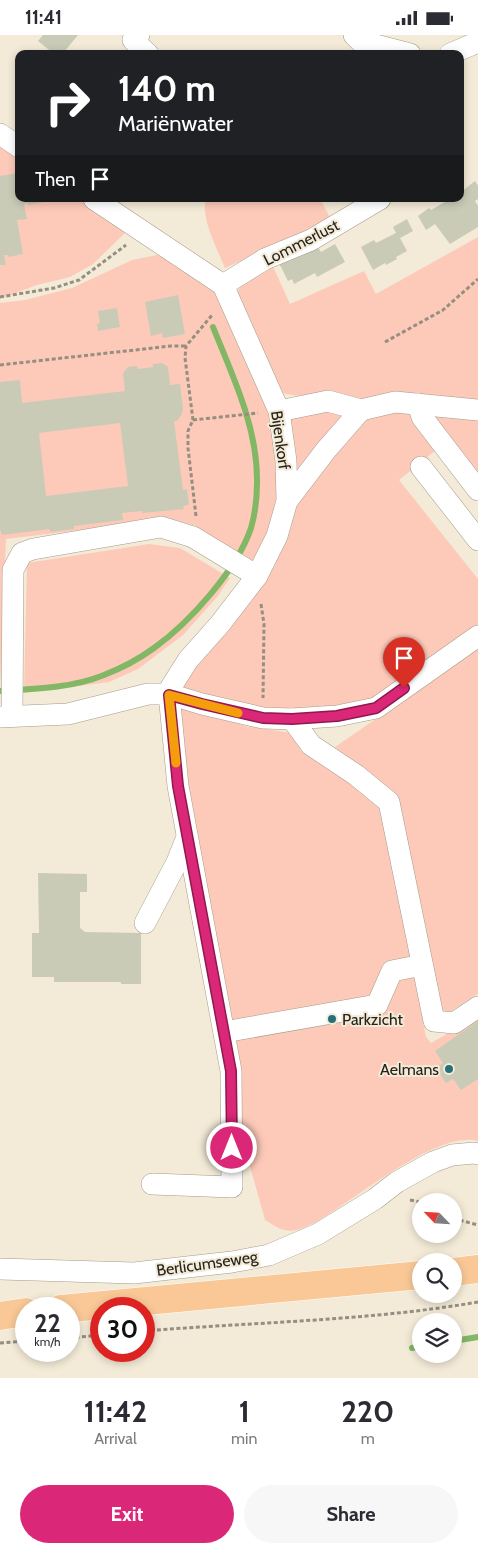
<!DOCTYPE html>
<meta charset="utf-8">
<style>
:root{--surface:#fff;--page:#f7f7f7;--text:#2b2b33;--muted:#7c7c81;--accent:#db2777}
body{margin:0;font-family:Cabin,sans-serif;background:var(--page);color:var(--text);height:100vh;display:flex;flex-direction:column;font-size:19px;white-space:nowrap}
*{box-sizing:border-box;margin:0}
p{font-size:16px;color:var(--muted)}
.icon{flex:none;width:28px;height:28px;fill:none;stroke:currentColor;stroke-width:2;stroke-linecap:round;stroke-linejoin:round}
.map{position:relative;height:1343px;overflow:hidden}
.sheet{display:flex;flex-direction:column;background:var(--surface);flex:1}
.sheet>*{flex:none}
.banner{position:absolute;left:15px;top:15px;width:449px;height:152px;border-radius:10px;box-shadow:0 2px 8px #0003;background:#202124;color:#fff;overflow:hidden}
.needle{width:32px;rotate:295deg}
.controls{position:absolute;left:412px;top:1158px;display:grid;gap:10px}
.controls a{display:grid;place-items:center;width:50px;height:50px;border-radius:50%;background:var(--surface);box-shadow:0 2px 8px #0003;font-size:25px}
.speed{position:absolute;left:15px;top:1262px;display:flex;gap:10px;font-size:25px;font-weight:700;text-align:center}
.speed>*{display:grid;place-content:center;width:65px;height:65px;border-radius:50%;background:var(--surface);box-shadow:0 2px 8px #0003;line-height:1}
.speed small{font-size:12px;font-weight:400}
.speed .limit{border:8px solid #d22;background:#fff;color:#111}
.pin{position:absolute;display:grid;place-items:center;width:42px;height:42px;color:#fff;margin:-51px -21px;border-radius:50% 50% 50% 0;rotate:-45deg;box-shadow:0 0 5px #0007}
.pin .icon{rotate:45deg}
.me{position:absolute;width:55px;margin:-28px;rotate:0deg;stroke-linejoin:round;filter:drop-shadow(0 0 4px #0008)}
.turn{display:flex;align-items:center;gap:18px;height:105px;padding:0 20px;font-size:22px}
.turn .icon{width:65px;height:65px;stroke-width:2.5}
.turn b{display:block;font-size:35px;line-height:42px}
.then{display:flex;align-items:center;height:48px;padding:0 20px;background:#0003;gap:10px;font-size:19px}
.eta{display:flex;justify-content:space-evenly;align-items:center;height:85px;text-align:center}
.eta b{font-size:30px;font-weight:700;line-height:35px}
.action{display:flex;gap:10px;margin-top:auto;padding:10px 20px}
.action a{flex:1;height:58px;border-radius:30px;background:var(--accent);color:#fff;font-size:20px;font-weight:700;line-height:58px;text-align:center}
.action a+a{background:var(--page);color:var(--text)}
.status{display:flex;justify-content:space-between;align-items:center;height:35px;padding:0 25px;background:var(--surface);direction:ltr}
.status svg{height:14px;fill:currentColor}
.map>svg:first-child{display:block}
.green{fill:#fdcab9}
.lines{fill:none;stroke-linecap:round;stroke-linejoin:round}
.stream{stroke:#82b765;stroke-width:6}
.building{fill:#c9cbb7;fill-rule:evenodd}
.minor-casing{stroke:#a49c8a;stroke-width:22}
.major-casing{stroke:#fff;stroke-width:29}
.path{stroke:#958e81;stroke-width:3;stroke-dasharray:4 2.5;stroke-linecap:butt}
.minor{stroke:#fff;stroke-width:21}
.major{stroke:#f9c896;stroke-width:28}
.route-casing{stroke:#8e194d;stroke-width:12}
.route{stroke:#db2777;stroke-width:9}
.slow{stroke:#f59e0b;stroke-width:9}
.poi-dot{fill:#267078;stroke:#f3ead7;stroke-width:2}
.labels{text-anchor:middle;stroke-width:4;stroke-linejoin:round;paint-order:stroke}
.street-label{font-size:16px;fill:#25221b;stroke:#f3ead7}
.poi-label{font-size:16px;fill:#25221b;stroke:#f3ead7;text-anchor:start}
</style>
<div class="status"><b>11:41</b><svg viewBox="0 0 49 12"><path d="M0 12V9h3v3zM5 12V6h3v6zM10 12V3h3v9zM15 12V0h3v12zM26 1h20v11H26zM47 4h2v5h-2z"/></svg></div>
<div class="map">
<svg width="478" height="1343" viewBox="0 0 478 1343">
<rect width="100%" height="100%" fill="#f3ead7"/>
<g class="green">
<path d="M0 106 19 119V164H82L127 196 93 229 70 242 37 250 2 263 0 262Z"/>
<path d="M207 164H320L331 184 323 189 225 233C219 218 198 178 207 164Z"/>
<path d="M478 202V369C422 368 366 371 311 362 299 360 289 361 277 356L236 259 245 244 271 227 290 269 364 236 376 259Z"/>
<path d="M157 220 170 225 216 259 262 355 270 387 274 396 278 435 276 475 260 525 250 526 196 491 172 484 6 504 0 653V268L25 265 72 253 132 225Z"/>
<path d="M343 375 348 379 298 436 294 433 290 383 307 377Z"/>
<path d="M410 375 436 415 399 445 478 544V596L375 664 355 669 277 677 183 654 182 649 218 602 275 531 285 494 295 468 355 392 373 379Z"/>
<path d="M426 378 478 384V447Z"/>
<path d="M149 509 180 513 230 543 217 562 183 600 138 634 109 647 24 658 27 528Z"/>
<path d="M478 614V959L446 979 442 978 423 879 396 760 335 712Z"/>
<path d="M187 673 246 691 299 699 300 715 381 769 426 1002 431 1008 478 981V1106C436 1095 353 1167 314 1188 305 1192 295 1198 285 1195 278 1194 271 1188 265 1185L241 1099 183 729 177 675Z"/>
</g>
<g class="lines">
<g class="stream">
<path d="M0 656C35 654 72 653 104 640 122 633 139 624 154 613 189 588 237 535 251 493 255 479 257 463 257 448 258 393 233 342 213 292"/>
<path d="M454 1306 478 1302"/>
<path d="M412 1313 421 1311"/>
</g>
</g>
<g class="building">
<path d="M43 0H78L64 17 62 15 60 19 55 15 53 18 38 6Z"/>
<path d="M19 138V164H43L44 167 28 170V168L24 169 27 184 17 185 23 219 8 222V220H4L6 230H0V141Z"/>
<path d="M475 146 478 151V164L475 166 478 171V192L450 209 435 189 426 195 418 181 429 173 431 175 450 164H460V158Z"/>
<path d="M407 184 413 196 400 203 407 216 396 222 397 224 386 230 385 228 373 235 361 212 374 205 376 208 396 198 393 192Z"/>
<path d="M335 209 345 227 317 242 315 238 294 249 292 244 288 246 279 228 318 212 321 217Z"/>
<path d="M178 260 185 299 163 303 162 298 151 301 145 267Z"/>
<path d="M117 273 120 292 98 296 97 289 100 288 98 276Z"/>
<path d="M162 328 168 332 170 350 180 349 183 374 182 379 177 386H174L183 455 187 454 189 470 183 471 184 474 142 478V476L122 478 123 485 74 491V494L50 497V494L2 500 0 494V347L20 345 22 368 125 356 123 338 128 332 137 331 138 334 153 332V329ZM120 388 128 451 46 461 39 398Z"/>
<path d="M38 838 87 839V857H80V893L85 897 141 898V949H121V947H54V942H32V898H39Z"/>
<path d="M478 986V1044L461 1055 453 1044 446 1048 436 1033 443 1028 435 1016Z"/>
</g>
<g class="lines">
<defs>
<g id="minor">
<path d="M139 0 133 5 148 19"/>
<path d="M354 0 360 6 410 19"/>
<path d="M450 19 478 7"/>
<path d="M0 99 19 112"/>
<path d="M94 164 223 250 279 376 286 426 287 466 277 501 257 541 220 589 188 625 171 652 169 659 178 751 231 1036 232 1152 152 1149"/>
<path d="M223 250 265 224 311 205 380 164"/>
<path d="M418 369 422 382 478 455"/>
<path d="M279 376 328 366 361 375 395 367 478 375"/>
<path d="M421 432 478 505"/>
<path d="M287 466 326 415 361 375"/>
<path d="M12 681 13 535 22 518 33 514 161 492 193 502 257 541"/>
<path d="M0 682 68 679 148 659H169L202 669 263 683 292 684 337 681 376 673 478 601"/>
<path d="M292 684 311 710 356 740 389 767 434 986 454 988 478 972"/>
<path d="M145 888 177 827 187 802"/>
<path d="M224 997 377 970 392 936 422 930"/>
<path d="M0 1234 134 1238 232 1227 269 1220 318 1199 375 1164 397 1147 433 1127 452 1120 474 1118 478 1119"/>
</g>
<g id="major">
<path d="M454 1237 478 1234"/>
<path d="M61 1274 421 1240"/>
<path d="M0 1281 26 1277"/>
</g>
</defs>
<use href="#minor" class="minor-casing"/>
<use href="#major" class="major-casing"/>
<g class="path">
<path d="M0 262 54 253 79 245 126 210"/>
<path d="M385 307 443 275 478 244"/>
<path d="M0 330 171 311H186"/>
<path d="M193 385 258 378"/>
<path d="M196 481 188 413V396L193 385 185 323 186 311 213 279"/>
<path d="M261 569 264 589 263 663"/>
<path d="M410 1165 421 1167"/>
<path d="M454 1182 459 1185 478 1190"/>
<path d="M144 1296C255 1287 368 1286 478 1267"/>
<path d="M69 1303 101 1300"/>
<path d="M0 1308 26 1306"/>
</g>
<use href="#minor" class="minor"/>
<use href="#major" class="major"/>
</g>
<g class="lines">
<defs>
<path id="route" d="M232 1113 231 1036 178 751 169 660 202 669 263 683 292 684 337 681 376 673 404 653"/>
</defs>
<use href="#route" class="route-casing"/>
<use href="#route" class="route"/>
<path class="slow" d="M176 728 169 660 238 678"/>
</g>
<g class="poi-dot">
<circle cx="332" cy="984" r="5"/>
<circle cx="449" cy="1034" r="5"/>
</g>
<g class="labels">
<g class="street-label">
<text transform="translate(301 207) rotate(-27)" y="6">Lommerlust</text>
<text transform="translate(281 405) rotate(82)" y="6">Bijenkorf</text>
<text transform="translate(207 1228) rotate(-8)" y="6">Berlicumseweg</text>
</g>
<g class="poi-label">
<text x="342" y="990">Parkzicht</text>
<text x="439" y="1040" text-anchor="end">Aelmans</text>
</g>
</g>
</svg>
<div class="controls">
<a><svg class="needle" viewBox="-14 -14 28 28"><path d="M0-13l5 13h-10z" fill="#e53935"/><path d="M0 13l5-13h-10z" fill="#7c7c81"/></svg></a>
<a><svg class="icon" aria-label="search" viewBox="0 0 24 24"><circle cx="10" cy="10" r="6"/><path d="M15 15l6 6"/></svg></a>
<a><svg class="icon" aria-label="layers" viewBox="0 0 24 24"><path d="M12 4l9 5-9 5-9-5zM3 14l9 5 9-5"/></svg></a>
</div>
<div class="speed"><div>22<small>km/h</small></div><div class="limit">30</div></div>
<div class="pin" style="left:404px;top:653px;background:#d93025"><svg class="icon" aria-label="arrive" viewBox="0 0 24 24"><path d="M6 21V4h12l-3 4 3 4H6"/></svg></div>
<svg class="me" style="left:232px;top:1113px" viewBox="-20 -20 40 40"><circle r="17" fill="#db2777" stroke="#fff" stroke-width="3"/><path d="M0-11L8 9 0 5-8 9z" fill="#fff"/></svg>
<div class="banner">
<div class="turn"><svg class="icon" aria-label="right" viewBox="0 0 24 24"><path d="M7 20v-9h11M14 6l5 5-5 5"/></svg><div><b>140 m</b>Mariënwater</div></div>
<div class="then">Then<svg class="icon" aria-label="arrive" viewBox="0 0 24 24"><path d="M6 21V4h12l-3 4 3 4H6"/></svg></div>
</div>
</div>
<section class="sheet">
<div class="eta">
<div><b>11:42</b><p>Arrival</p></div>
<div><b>1</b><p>min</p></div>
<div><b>220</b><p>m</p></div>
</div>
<div class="action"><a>Exit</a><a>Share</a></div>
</section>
